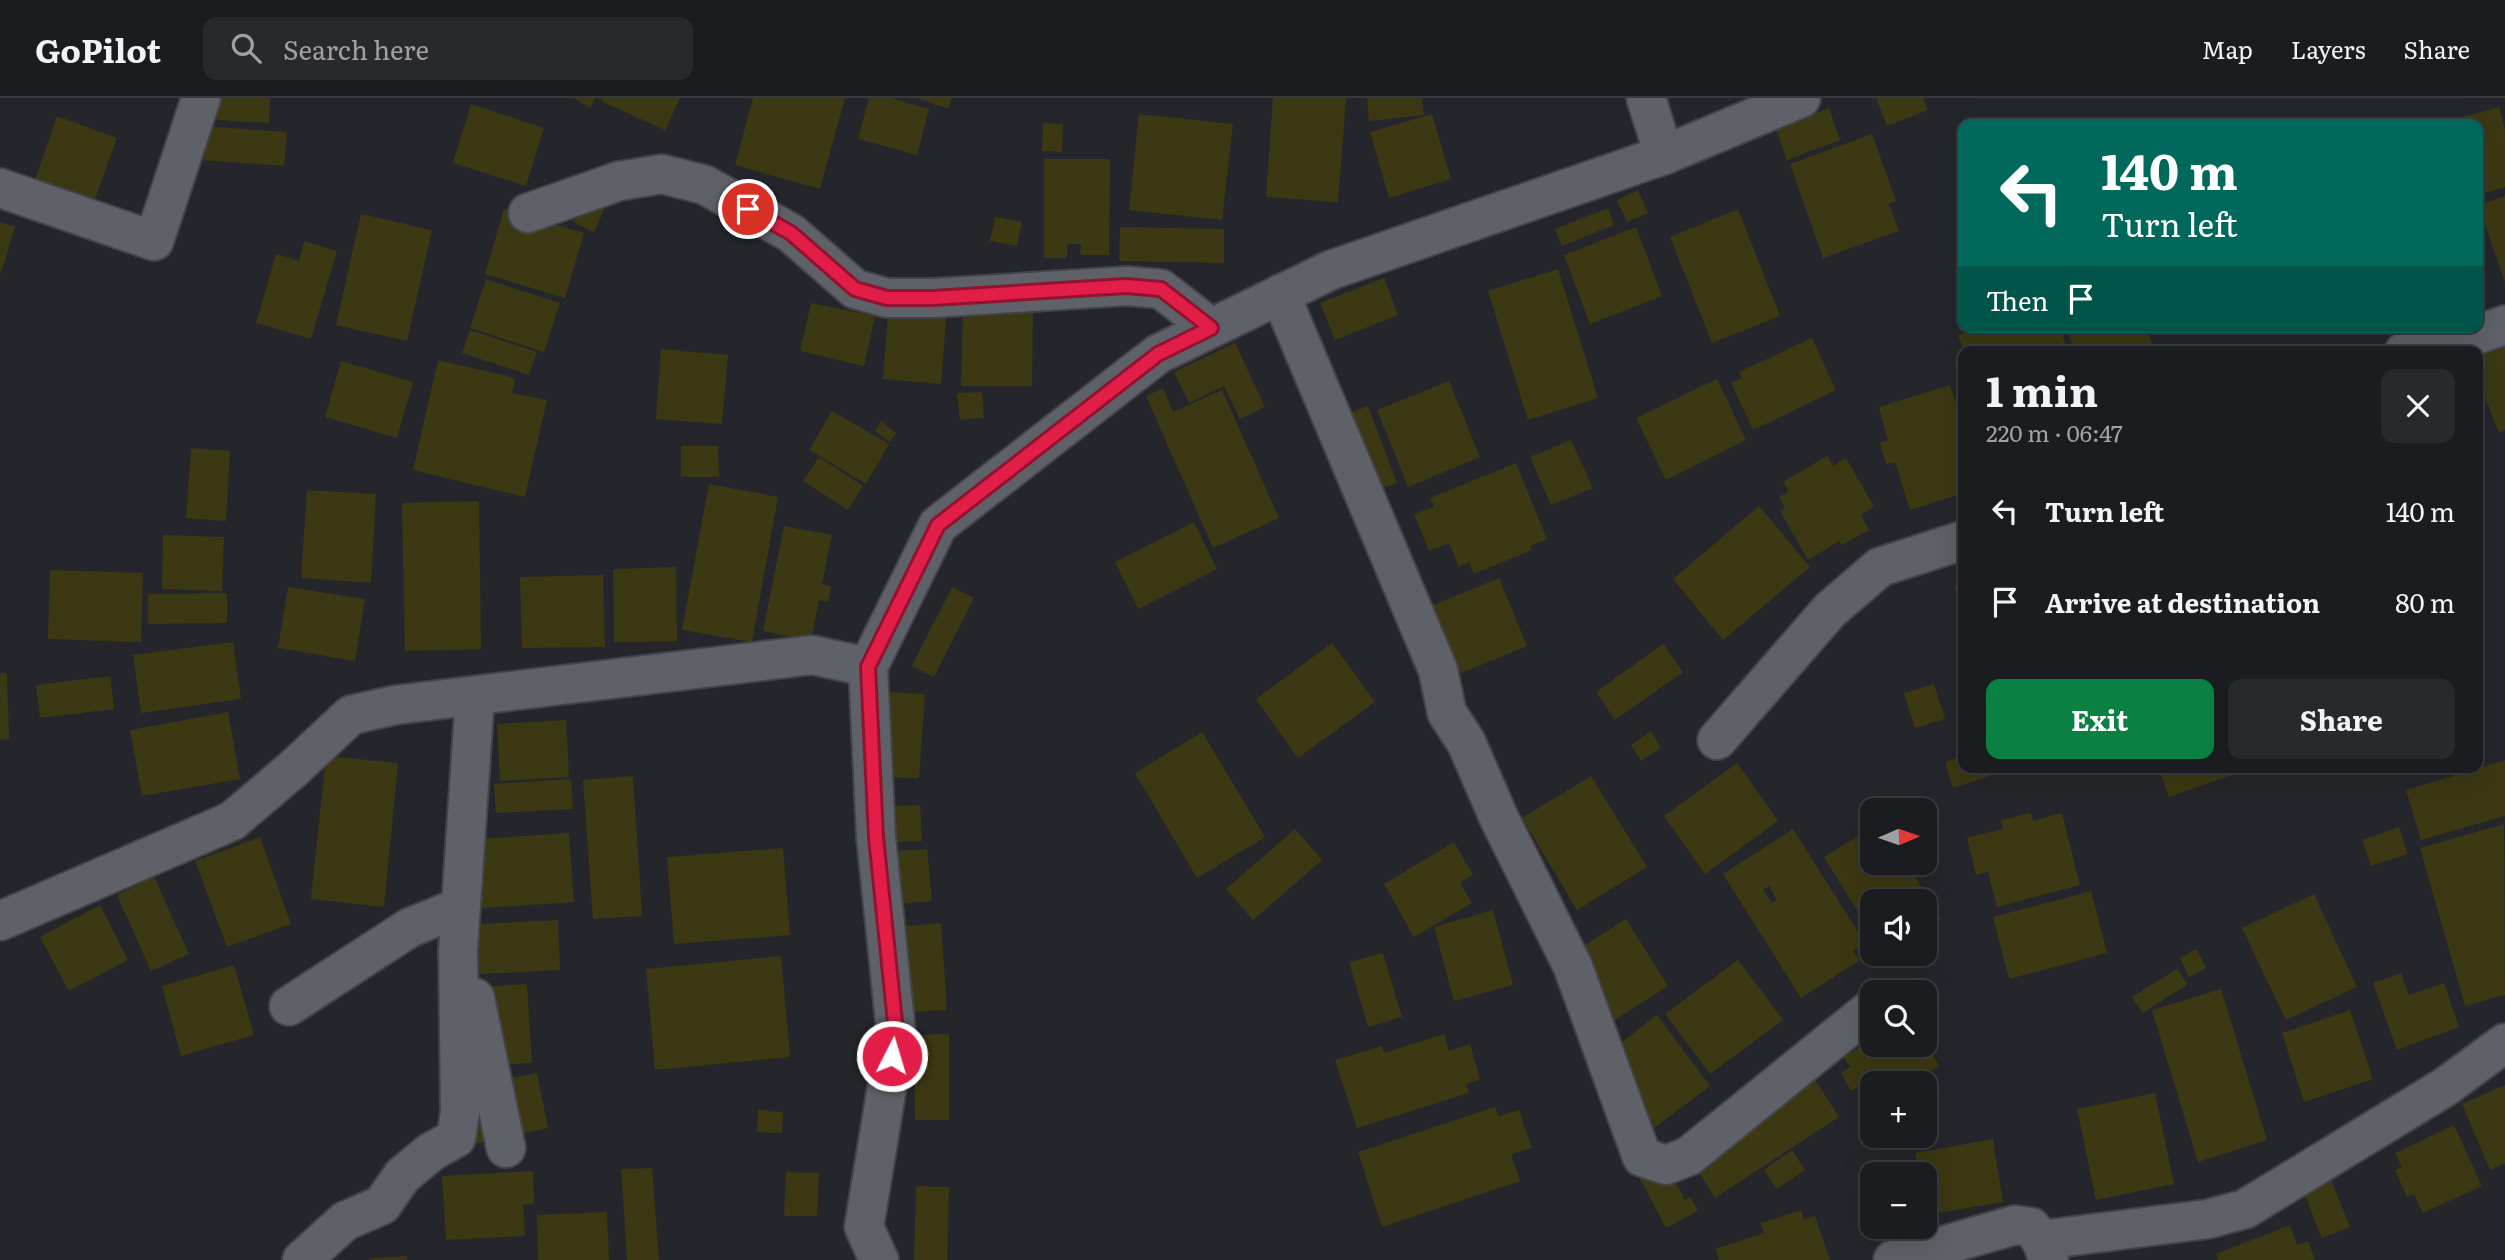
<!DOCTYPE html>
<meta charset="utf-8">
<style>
:root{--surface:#1b1c20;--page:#28292d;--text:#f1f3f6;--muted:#a0a1a5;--line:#393a3e;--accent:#0b8043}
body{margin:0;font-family:Literata,serif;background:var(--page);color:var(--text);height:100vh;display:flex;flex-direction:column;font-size:26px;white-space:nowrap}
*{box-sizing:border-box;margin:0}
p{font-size:23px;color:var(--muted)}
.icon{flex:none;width:38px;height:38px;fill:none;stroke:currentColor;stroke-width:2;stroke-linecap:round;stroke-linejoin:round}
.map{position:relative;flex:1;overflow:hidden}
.side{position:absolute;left:1958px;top:248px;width:525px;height:427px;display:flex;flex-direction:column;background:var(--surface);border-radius:14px;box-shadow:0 7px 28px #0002,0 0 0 2px var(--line)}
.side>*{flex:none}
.banner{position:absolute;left:1958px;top:21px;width:525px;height:214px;border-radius:14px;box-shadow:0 7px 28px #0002,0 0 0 2px var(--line);background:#00695c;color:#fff;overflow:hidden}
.needle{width:46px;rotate:88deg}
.fabs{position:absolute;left:1860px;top:700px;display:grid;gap:14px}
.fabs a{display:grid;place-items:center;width:77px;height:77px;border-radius:14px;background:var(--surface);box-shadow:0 7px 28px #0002,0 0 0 2px var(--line);font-size:35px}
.pin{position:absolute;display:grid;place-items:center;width:60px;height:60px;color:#fff;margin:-30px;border:4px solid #fff;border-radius:50%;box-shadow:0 2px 7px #0007}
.me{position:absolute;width:77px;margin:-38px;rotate:5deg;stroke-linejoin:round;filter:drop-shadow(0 0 5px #0008)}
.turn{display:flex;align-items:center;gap:24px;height:147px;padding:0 28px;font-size:32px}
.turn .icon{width:91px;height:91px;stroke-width:2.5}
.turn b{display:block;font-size:49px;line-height:60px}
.then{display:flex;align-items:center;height:66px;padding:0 28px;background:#0003;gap:14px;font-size:26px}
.round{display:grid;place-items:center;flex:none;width:74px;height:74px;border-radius:14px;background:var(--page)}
.overview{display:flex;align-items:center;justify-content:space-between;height:119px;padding:0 28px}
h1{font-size:42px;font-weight:700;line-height:52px}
.button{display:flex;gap:14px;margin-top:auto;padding:14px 28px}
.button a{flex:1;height:80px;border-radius:14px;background:var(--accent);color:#fff;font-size:28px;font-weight:700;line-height:80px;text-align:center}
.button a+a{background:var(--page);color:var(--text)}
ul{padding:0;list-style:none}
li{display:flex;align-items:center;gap:21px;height:91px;padding:0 28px}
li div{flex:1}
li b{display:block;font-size:26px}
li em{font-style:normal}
header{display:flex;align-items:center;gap:42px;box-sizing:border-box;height:98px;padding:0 35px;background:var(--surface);border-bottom:2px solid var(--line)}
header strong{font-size:33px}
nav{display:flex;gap:38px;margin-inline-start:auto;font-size:24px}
.search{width:490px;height:63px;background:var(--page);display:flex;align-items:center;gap:18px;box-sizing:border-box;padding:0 24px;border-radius:14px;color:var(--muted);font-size:26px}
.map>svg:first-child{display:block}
.building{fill:#3c3813;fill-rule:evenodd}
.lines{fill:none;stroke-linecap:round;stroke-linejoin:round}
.minor-casing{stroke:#424449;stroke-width:42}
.minor{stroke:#5e6167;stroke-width:38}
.route-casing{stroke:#92132f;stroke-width:18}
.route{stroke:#e11d48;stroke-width:12}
</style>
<header>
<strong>GoPilot</strong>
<div class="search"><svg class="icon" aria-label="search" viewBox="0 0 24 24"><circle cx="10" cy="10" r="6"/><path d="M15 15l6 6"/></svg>Search here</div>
<nav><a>Map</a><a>Layers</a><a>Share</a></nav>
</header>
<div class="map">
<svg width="2505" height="1162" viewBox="0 0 2505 1162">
<rect width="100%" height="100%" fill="#24262b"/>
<g class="building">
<path d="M203 0H270L269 25 202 21Z"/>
<path d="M574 0H595L590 10Z"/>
<path d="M602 0H680L665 32 601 3Z"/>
<path d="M753 0H845L820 91 735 67Z"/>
<path d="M869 0H891L929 11 917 57 858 41Z"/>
<path d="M917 0H952L948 11Z"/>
<path d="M1273 0H1346L1338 104 1266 99Z"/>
<path d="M1367 0H1422L1424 17 1369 23Z"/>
<path d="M1876 0H1923L1928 12 1887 28Z"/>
<path d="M471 6 544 30 526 88 453 65Z"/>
<path d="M2499 9 2505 32V89L2478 97V26H2448L2447 23Z"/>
<path d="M1829 10 1840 42 1787 62 1776 30Z"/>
<path d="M1139 16 1233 26 1222 122 1129 112Z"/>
<path d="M1432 16 1451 81 1389 100 1370 34Z"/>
<path d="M57 18 117 40 85 129 26 108Z"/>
<path d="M1043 25 1063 26 1062 54 1042 53Z"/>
<path d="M204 28 287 34 284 68 201 62Z"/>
<path d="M1872 36 1896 103 1889 106 1899 133 1823 160 1790 66Z"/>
<path d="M1044 61H1110L1109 157H1080L1081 146H1067V160H1044Z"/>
<path d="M1638 92 1648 115 1627 124 1617 102Z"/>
<path d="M2505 98V184L2478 107Z"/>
<path d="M584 100 605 110 594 134 573 124Z"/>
<path d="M1608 110 1614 127 1562 148 1555 131Z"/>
<path d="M504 111 584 135 565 200 485 176Z"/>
<path d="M1738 111 1780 218 1712 245 1670 139Z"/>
<path d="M361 116 432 132 407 243 336 227Z"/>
<path d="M995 119 1022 124 1017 148 990 143Z"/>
<path d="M0 124 15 129 1 175H0Z"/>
<path d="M1120 129 1224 131V165L1119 163Z"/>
<path d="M1636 129 1662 198 1590 226 1564 157Z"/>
<path d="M304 143 337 153 311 241 256 225 276 156 299 163Z"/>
<path d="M1558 171 1598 300 1528 322 1488 193Z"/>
<path d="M1384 180 1398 217 1335 242 1320 205Z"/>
<path d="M486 181 560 205 544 254 470 230Z"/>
<path d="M811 205 875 218 864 268 800 253Z"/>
<path d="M963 212 1033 213 1032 288H961Z"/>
<path d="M888 216 946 220 941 286 883 281Z"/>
<path d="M1980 229H1996L1999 237 2019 229H2060L2068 254H1964L1958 237Z"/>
<path d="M2066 229H2146L2155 254H2075Z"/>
<path d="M470 232 537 254 529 277 462 255Z"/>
<path d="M1812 240 1836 292 1753 332 1731 285 1742 280 1739 274Z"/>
<path d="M1235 245 1265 309 1240 321 1224 288 1189 305 1174 274Z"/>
<path d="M2505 247V332L2499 335 2478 281V258Z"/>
<path d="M661 251 728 257 722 326 656 321Z"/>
<path d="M438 262 515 280 512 295 547 302 525 399 413 372Z"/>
<path d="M341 263 413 284 397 340 325 319Z"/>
<path d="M1717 281 1746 342 1666 382 1636 320Z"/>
<path d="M1449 283 1480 359 1408 389 1377 312Z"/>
<path d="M1950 287 1964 330V395L1910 412 1895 364 1886 366 1880 345 1888 342 1879 309Z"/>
<path d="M1163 290 1173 314 1222 292 1279 420 1213 450 1146 298Z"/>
<path d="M982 294 984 320 960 322 957 295Z"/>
<path d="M1368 308 1397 385 1353 402 1348 389 1341 391 1317 328Z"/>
<path d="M832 313 889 346 866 386 809 352Z"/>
<path d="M881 323 896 335 890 344 875 333Z"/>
<path d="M1571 342 1593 390 1551 407 1530 359Z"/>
<path d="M681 348H718L719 379H681Z"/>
<path d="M191 350 230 353 226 423 186 420Z"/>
<path d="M1827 358 1833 368 1846 360 1874 409 1861 417 1869 432 1842 447 1839 443 1808 462 1780 413 1785 410 1779 399 1789 394 1783 384Z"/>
<path d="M819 359 863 388 848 412 803 383Z"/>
<path d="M1516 365 1547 441 1530 448 1532 452 1474 476 1469 464 1459 469 1449 445 1429 453 1414 416 1434 409 1430 400Z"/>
<path d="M709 386 778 399 752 544 682 532Z"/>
<path d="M307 392 376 396 371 485 301 480Z"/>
<path d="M479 403 481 551 405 553 402 405Z"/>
<path d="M1759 408 1810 469 1723 542 1673 481Z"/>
<path d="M1194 424 1217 471 1138 511 1115 464Z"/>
<path d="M784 428 832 437 822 486 831 488 828 504 819 502 811 543 763 533Z"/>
<path d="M163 437 224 439 222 493 162 491Z"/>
<path d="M676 469 677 543 614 544 613 471Z"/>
<path d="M50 472 143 475 141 544 48 541Z"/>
<path d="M603 477 605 549 522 550 520 479Z"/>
<path d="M1499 480 1527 548 1454 578 1426 510Z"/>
<path d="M1964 485V515H1963L1954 488Z"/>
<path d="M288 489 365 501 355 563 278 550Z"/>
<path d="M952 489 974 500 934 579 912 568Z"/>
<path d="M227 495V525L148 526V496Z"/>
<path d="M233 544 241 601 141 615 133 557Z"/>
<path d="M1332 545 1375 604 1298 660 1256 601Z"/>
<path d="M1663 546 1683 574 1615 622 1596 594Z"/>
<path d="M0 575H7L9 641 0 642Z"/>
<path d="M110 578 114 611 40 620 36 587Z"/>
<path d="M1934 586 1945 621 1915 630 1904 595Z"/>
<path d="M889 594 925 596 919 680 885 679Z"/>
<path d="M228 614 240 681 142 698 130 632Z"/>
<path d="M566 622 569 679 500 683 497 626Z"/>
<path d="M1651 633 1661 650 1641 663 1631 647Z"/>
<path d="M1202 634 1265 739 1197 780 1135 675Z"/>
<path d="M326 658 398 665 384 809 311 801Z"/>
<path d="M1964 658V670H1988L1990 678 1953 690 1945 664Z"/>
<path d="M2505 662V718L2421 742 2406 692Z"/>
<path d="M1737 665 1778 723 1705 776 1664 718Z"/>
<path d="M2159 670H2250V671L2169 699Z"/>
<path d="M633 678 642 818 593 821 583 682Z"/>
<path d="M1591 678 1647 769 1577 812 1522 720Z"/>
<path d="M571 681 573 711 496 715 494 686Z"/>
<path d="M920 707 922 743 888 744 887 708Z"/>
<path d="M2031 715 2033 723 2062 715 2080 787 1997 809 1988 774 1976 777 1967 740 2003 731 2001 722Z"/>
<path d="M2504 726 2505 897 2465 908 2420 750Z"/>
<path d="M1872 729V765H1911L1914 769 1910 771 1941 821 1925 831V803H1872V837L1824 759Z"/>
<path d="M2399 729 2408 756 2371 768 2362 742Z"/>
<path d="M1295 731 1322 762 1253 822 1226 791Z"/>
<path d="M1793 731 1865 845 1853 853 1860 862 1801 900 1723 776ZM1769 788 1777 802 1772 805 1763 792Z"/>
<path d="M569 735 574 804 469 811 465 742Z"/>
<path d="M260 739 291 826 227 849 195 763Z"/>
<path d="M1454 744 1473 777 1460 785 1472 805 1414 839 1384 786Z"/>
<path d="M783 750 790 837 674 846 667 759Z"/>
<path d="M927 751 932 803 900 806 895 753Z"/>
<path d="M154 779 189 856 151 873 117 797Z"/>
<path d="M2091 793 2107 855 2009 881 1993 819Z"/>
<path d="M2314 796 2357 889 2286 922 2242 830Z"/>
<path d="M100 807 128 862 69 893 40 839Z"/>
<path d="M1493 812 1513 887 1454 903 1434 829Z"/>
<path d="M1626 821 1668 888 1599 932 1557 865Z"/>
<path d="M558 822 560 872 464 877 461 827Z"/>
<path d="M941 825 947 912 910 914 904 828Z"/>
<path d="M2196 851 2206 870 2189 879 2180 860Z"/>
<path d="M1383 855 1402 919 1368 929 1349 864Z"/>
<path d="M781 858 790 959 655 972 646 871Z"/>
<path d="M1738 862 1783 922 1710 976 1665 916Z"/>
<path d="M234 867 254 937 181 958 162 888Z"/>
<path d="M2177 871 2188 886 2143 915 2132 899Z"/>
<path d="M2401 875 2409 897 2444 885 2459 929 2397 952 2373 885Z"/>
<path d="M527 886 532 965 461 969 456 890Z"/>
<path d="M2221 891 2267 1042 2198 1064 2152 912Z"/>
<path d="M2350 912 2373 981 2304 1004 2282 935Z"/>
<path d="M1657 917 1710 988 1654 1030 1601 960Z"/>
<path d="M949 936V1022H915L914 937Z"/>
<path d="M1444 936 1449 953 1470 946 1480 981 1466 986 1469 995 1357 1030 1335 962 1382 948 1384 955Z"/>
<path d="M1872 942V947H1927L1939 968 1910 985H1872V1010L1860 988 1851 993 1841 975 1850 969 1843 959Z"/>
<path d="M1810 974 1839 1019 1715 1100 1686 1054Z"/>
<path d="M537 975 548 1030 465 1048 453 992Z"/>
<path d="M2505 987V1065L2490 1072 2462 1006Z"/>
<path d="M2155 995 2174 1086 2096 1102 2077 1011Z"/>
<path d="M1495 1009 1499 1018 1519 1012 1532 1050 1511 1056 1520 1083 1382 1129 1358 1054Z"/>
<path d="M758 1012 783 1014 782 1035 757 1034Z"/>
<path d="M2454 1027 2482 1088 2423 1115 2414 1096 2407 1099 2395 1072 2402 1069 2395 1055Z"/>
<path d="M1993 1041 2003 1104 1926 1117 1925 1076H1919L1915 1055Z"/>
<path d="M1792 1052 1805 1072 1777 1091 1764 1072Z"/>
<path d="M1665 1065 1685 1102 1690 1099 1698 1113 1666 1130 1639 1079Z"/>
<path d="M652 1070 659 1162H627L621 1071Z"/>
<path d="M533 1073 534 1106 523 1107 525 1138 446 1142 442 1078Z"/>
<path d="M786 1074 819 1075 817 1118H784Z"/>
<path d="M2329 1077 2350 1129 2322 1140 2301 1088Z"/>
<path d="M916 1088 949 1089 947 1162H914Z"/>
<path d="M1801 1112 1804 1121 1815 1118 1830 1162H1719L1715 1151 1764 1135 1761 1125Z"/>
<path d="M607 1114 609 1162H538L537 1117Z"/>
<path d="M2290 1127 2297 1147 2308 1143 2315 1162H2218L2216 1156Z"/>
<path d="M407 1158V1162H370V1160Z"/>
</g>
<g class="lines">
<defs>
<g id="minor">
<path d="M1646 0 1664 57"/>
<path d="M0 90 154 143 201 0"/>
<path d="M528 115 619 83 662 76 705 87 791 135 855 191 887 200H933L1127 188 1161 191 1211 230"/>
<path d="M1280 196 1438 572 1447 615 1466 644 1499 720 1573 869 1642 1059 1666 1067 1689 1058 1872 910"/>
<path d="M2404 254 2441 249 2505 227"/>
<path d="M1717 642 1830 512 1880 469 1964 442"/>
<path d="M0 823 232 723 292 672 351 617 395 607 812 557 868 569"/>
<path d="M475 900 506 1050"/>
<path d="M289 908 409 830 460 809"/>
<path d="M2041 1142 2208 1121 2245 1111 2445 989 2505 945"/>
<path d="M302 1162 345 1123 382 1107 402 1078 431 1054 456 1040 460 1015 458 852 475 598"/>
<path d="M879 1162 864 1129 896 934 876 739 868 569 938 427 1158 256 1331 172 1664 57 1801 0"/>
<path d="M1893 1162 2015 1127 2031 1129 2041 1142 2049 1162"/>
</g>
</defs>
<use href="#minor" class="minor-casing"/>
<use href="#minor" class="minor"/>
</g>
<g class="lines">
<defs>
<path id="route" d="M748 111 791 135 855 191 887 200H933L1126 188 1161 191 1211 230 1158 256 938 427 868 569 876 739 896 934 892 958"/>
</defs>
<use href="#route" class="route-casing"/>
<use href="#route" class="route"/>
</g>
</svg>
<div class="fabs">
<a><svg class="needle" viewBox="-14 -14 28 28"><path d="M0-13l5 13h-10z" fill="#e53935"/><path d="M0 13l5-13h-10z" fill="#a0a1a5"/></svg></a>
<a><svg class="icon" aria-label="sound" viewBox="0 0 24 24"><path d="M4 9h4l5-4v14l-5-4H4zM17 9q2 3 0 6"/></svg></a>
<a><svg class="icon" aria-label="search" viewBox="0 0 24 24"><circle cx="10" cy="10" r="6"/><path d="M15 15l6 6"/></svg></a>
<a>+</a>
<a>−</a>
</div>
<div class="pin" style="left:748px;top:111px;background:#d93025"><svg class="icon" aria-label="arrive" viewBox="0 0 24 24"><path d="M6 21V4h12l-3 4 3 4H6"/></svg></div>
<svg class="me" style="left:892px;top:958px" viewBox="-20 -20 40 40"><circle r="17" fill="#e11d48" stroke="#fff" stroke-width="3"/><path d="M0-11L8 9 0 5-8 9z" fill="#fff"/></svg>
<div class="banner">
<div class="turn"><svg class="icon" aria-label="left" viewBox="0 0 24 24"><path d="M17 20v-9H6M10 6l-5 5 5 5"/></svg><div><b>140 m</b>Turn left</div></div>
<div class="then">Then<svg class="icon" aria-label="arrive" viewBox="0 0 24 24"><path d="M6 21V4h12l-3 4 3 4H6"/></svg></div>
</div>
<section class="side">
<div class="overview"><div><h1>1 min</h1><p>220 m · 06:47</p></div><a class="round"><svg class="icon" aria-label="close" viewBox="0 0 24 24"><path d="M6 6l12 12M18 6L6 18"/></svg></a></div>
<ul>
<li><svg class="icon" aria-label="left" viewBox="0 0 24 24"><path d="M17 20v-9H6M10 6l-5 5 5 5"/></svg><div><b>Turn left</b></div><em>140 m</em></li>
<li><svg class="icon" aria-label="arrive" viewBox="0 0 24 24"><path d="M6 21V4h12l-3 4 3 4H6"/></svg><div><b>Arrive at destination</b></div><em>80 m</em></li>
</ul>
<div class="button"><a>Exit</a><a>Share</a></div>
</section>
</div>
